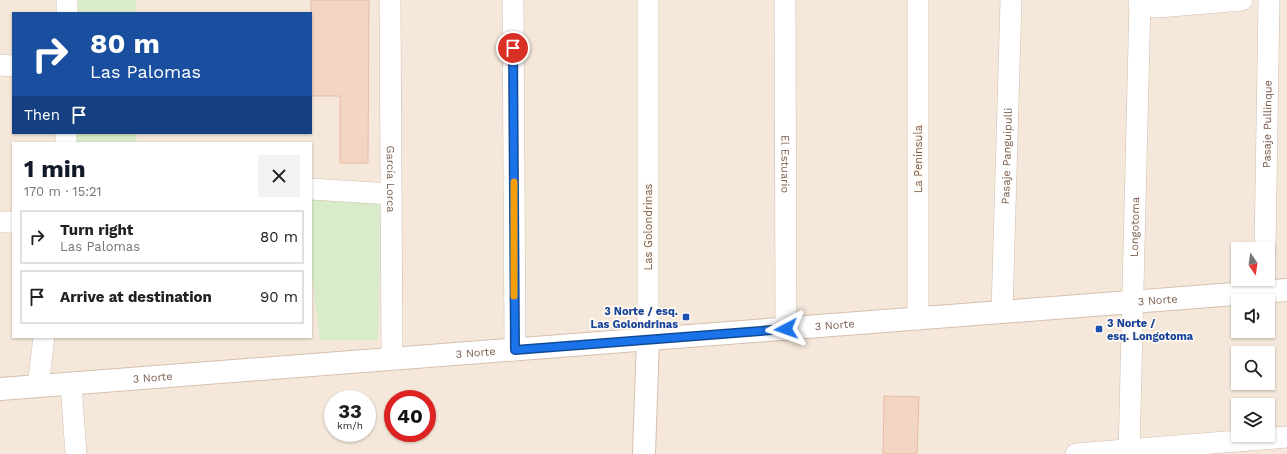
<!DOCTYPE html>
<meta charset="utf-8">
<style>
:root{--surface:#fff;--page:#f2f2f2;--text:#202124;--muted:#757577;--line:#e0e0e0;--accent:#111827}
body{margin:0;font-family:"Work Sans",sans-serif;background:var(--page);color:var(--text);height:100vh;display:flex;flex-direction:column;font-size:15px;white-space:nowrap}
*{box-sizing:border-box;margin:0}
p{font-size:13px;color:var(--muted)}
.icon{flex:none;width:22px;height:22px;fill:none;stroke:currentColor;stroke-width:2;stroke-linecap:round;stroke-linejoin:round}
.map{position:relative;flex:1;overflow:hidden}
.panel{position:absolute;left:12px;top:142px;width:300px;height:196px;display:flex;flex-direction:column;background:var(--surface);border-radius:0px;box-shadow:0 1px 3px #0004}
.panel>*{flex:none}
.hud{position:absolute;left:12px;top:12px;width:300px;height:122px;border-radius:0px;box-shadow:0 1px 3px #0004;background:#1a4fa0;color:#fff;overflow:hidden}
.needle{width:26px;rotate:167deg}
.controls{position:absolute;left:1231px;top:242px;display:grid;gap:8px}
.controls a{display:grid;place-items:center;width:44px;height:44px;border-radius:0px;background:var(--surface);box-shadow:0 1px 3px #0004;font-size:20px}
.speed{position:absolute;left:324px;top:390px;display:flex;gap:8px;font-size:20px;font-weight:700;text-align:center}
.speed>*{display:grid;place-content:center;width:52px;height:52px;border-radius:50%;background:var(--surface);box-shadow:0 1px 3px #0004;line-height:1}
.speed small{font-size:10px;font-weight:400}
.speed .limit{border:6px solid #d22;background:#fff;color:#111}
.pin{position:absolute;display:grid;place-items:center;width:34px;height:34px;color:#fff;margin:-17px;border:2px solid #fff;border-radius:50%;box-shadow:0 1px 4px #0007}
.me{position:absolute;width:44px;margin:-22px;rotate:266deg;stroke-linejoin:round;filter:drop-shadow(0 0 3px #0008)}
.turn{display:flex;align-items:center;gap:14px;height:84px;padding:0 12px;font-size:18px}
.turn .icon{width:52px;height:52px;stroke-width:2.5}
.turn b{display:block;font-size:28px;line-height:34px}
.then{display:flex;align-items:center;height:38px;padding:0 12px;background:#0003;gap:8px;font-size:15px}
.round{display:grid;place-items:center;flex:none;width:42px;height:42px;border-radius:0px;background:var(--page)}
.head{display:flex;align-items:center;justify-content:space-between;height:68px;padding:0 12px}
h1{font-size:24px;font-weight:700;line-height:30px;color:var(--accent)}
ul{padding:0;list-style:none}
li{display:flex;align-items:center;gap:12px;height:54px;margin:0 8px 6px;padding:0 4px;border:2px solid var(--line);border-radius:0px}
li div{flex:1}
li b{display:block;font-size:15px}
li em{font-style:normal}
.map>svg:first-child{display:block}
.residential{fill:#f5e8da;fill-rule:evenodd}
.green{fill:#d8ecc9}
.building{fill:#f3d5c3;stroke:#e6bba3}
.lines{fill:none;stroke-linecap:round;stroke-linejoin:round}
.street-casing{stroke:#d1beb0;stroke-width:22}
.secondary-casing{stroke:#d6c0b0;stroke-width:24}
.street{stroke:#fff;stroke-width:21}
.secondary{stroke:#fff;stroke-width:22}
.route-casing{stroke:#114b97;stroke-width:10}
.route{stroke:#1a73e8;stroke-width:7}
.slow{stroke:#f59e0b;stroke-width:7}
.transit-dot{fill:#1a4fb4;stroke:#fffaf3;stroke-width:1.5}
.labels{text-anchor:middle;stroke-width:3.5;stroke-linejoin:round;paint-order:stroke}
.street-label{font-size:11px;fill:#7a5c4d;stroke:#fffaf3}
.transit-label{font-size:11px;font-weight:bold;fill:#164399;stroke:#fffaf3;text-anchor:end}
</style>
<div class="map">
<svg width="1287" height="454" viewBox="0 0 1287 454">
<rect width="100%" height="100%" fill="#fdf6ec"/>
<path class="residential" d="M0 0H1287V454H0ZM13 13H311V133H13ZM13 143H311V337H13ZM1238 249H1268V279H1238ZM1238 301H1268V331H1238ZM1238 353H1268V383H1238ZM333 399H367V433H333ZM393 399H427V433H393ZM1238 405H1268V435H1238Z"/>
<g class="green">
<rect x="75" y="0" width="61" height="13"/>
<path d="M76 133H136L137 143H77Z"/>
<path d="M311 200H382L378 340H320L311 267Z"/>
</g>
<g class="building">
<path d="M311 0H369L368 163H340V96H311Z"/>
<path d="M884 396 919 397 917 454H883Z"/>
</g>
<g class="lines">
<defs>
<g id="street">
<path d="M67 0V13"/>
<path id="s1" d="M390 0 392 359"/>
<path d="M513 0 515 350"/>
<path d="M648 0V339"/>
<path id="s2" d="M785 0 786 329"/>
<path d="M1139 5 1158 7 1242 0"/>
<path d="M0 65 13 66"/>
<path d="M66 143V133"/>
<path d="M311 189 391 194"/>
<path d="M0 222H13"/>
<path id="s3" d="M1265 249 1269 0"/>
<path id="s4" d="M1002 312 1011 0"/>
<path d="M918 319V0"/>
<path d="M71 384 76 454"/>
<path d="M38 386 44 337"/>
<path d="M1076 454 1287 437"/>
<path id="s5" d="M1129 454 1140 0"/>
</g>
<g id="secondary">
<path id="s6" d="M0 389 1287 290"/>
<path d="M644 454 648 339"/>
</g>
</defs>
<use href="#street" class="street-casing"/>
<use href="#secondary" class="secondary-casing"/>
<use href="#street" class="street"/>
<use href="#secondary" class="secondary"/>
</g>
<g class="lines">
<defs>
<path id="route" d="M513 48 515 350 786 329"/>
</defs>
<use href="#route" class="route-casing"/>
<use href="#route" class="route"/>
<path class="slow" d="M514 182V296"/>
</g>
<g class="transit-dot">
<rect x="682" y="313" width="8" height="8" rx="2"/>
<rect x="1095" y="325" width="8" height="8" rx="2"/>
</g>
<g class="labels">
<g class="street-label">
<text dy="4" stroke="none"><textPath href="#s3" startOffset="125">Pasaje Pullinque</textPath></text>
<text dy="4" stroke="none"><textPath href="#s4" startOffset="156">Pasaje Panguipulli</textPath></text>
<text transform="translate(918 159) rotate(-90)" y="4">La Península</text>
<text dy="4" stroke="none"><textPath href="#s2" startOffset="164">El Estuario</textPath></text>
<text dy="4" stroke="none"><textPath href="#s1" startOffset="179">García Lorca</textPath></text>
<text transform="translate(648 227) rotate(-90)" y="4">Las Golondrinas</text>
<text dy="4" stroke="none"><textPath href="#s5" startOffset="227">Longotoma</textPath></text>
<text dy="4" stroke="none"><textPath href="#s6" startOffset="1161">3 Norte</textPath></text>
<text dy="4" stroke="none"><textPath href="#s6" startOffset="837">3 Norte</textPath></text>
<text dy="4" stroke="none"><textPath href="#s6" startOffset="477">3 Norte</textPath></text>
<text dy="4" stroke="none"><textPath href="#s6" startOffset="153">3 Norte</textPath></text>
</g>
<g class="transit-label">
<text x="678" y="315">3 Norte / esq.<tspan x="678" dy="13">Las Golondrinas</tspan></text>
<text x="1107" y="327" text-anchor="start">3 Norte /<tspan x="1107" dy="13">esq. Longotoma</tspan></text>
</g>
</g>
</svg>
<div class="controls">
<a><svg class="needle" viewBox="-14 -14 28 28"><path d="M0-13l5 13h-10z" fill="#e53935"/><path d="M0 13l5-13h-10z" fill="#757577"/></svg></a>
<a><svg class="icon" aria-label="sound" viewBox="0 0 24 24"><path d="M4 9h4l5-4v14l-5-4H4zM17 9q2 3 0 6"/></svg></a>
<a><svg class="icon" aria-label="search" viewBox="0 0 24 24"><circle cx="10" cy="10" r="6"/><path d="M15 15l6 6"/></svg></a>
<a><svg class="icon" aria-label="layers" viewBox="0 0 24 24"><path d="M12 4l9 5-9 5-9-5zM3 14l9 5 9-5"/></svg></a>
</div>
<div class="speed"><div>33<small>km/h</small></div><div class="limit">40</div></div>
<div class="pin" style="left:513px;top:48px;background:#d93025"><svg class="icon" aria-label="arrive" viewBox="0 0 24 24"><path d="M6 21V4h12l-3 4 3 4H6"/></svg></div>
<svg class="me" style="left:786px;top:329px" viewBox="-20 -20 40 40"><path d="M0-17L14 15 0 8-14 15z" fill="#1a73e8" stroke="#fff" stroke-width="4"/></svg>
<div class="hud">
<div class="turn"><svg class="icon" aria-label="right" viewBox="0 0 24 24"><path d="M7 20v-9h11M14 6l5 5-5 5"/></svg><div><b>80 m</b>Las Palomas</div></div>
<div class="then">Then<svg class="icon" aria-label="arrive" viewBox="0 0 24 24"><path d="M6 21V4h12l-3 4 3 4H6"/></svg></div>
</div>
<section class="panel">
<div class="head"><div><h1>1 min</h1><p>170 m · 15:21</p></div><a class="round"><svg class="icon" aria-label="close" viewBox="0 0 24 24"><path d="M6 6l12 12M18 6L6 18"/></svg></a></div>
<ul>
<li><svg class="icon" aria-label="right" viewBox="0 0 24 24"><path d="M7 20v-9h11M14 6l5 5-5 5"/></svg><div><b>Turn right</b><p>Las Palomas</p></div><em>80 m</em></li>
<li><svg class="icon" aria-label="arrive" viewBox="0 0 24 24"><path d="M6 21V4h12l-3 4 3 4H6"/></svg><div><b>Arrive at destination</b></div><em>90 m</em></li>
</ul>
</section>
</div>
